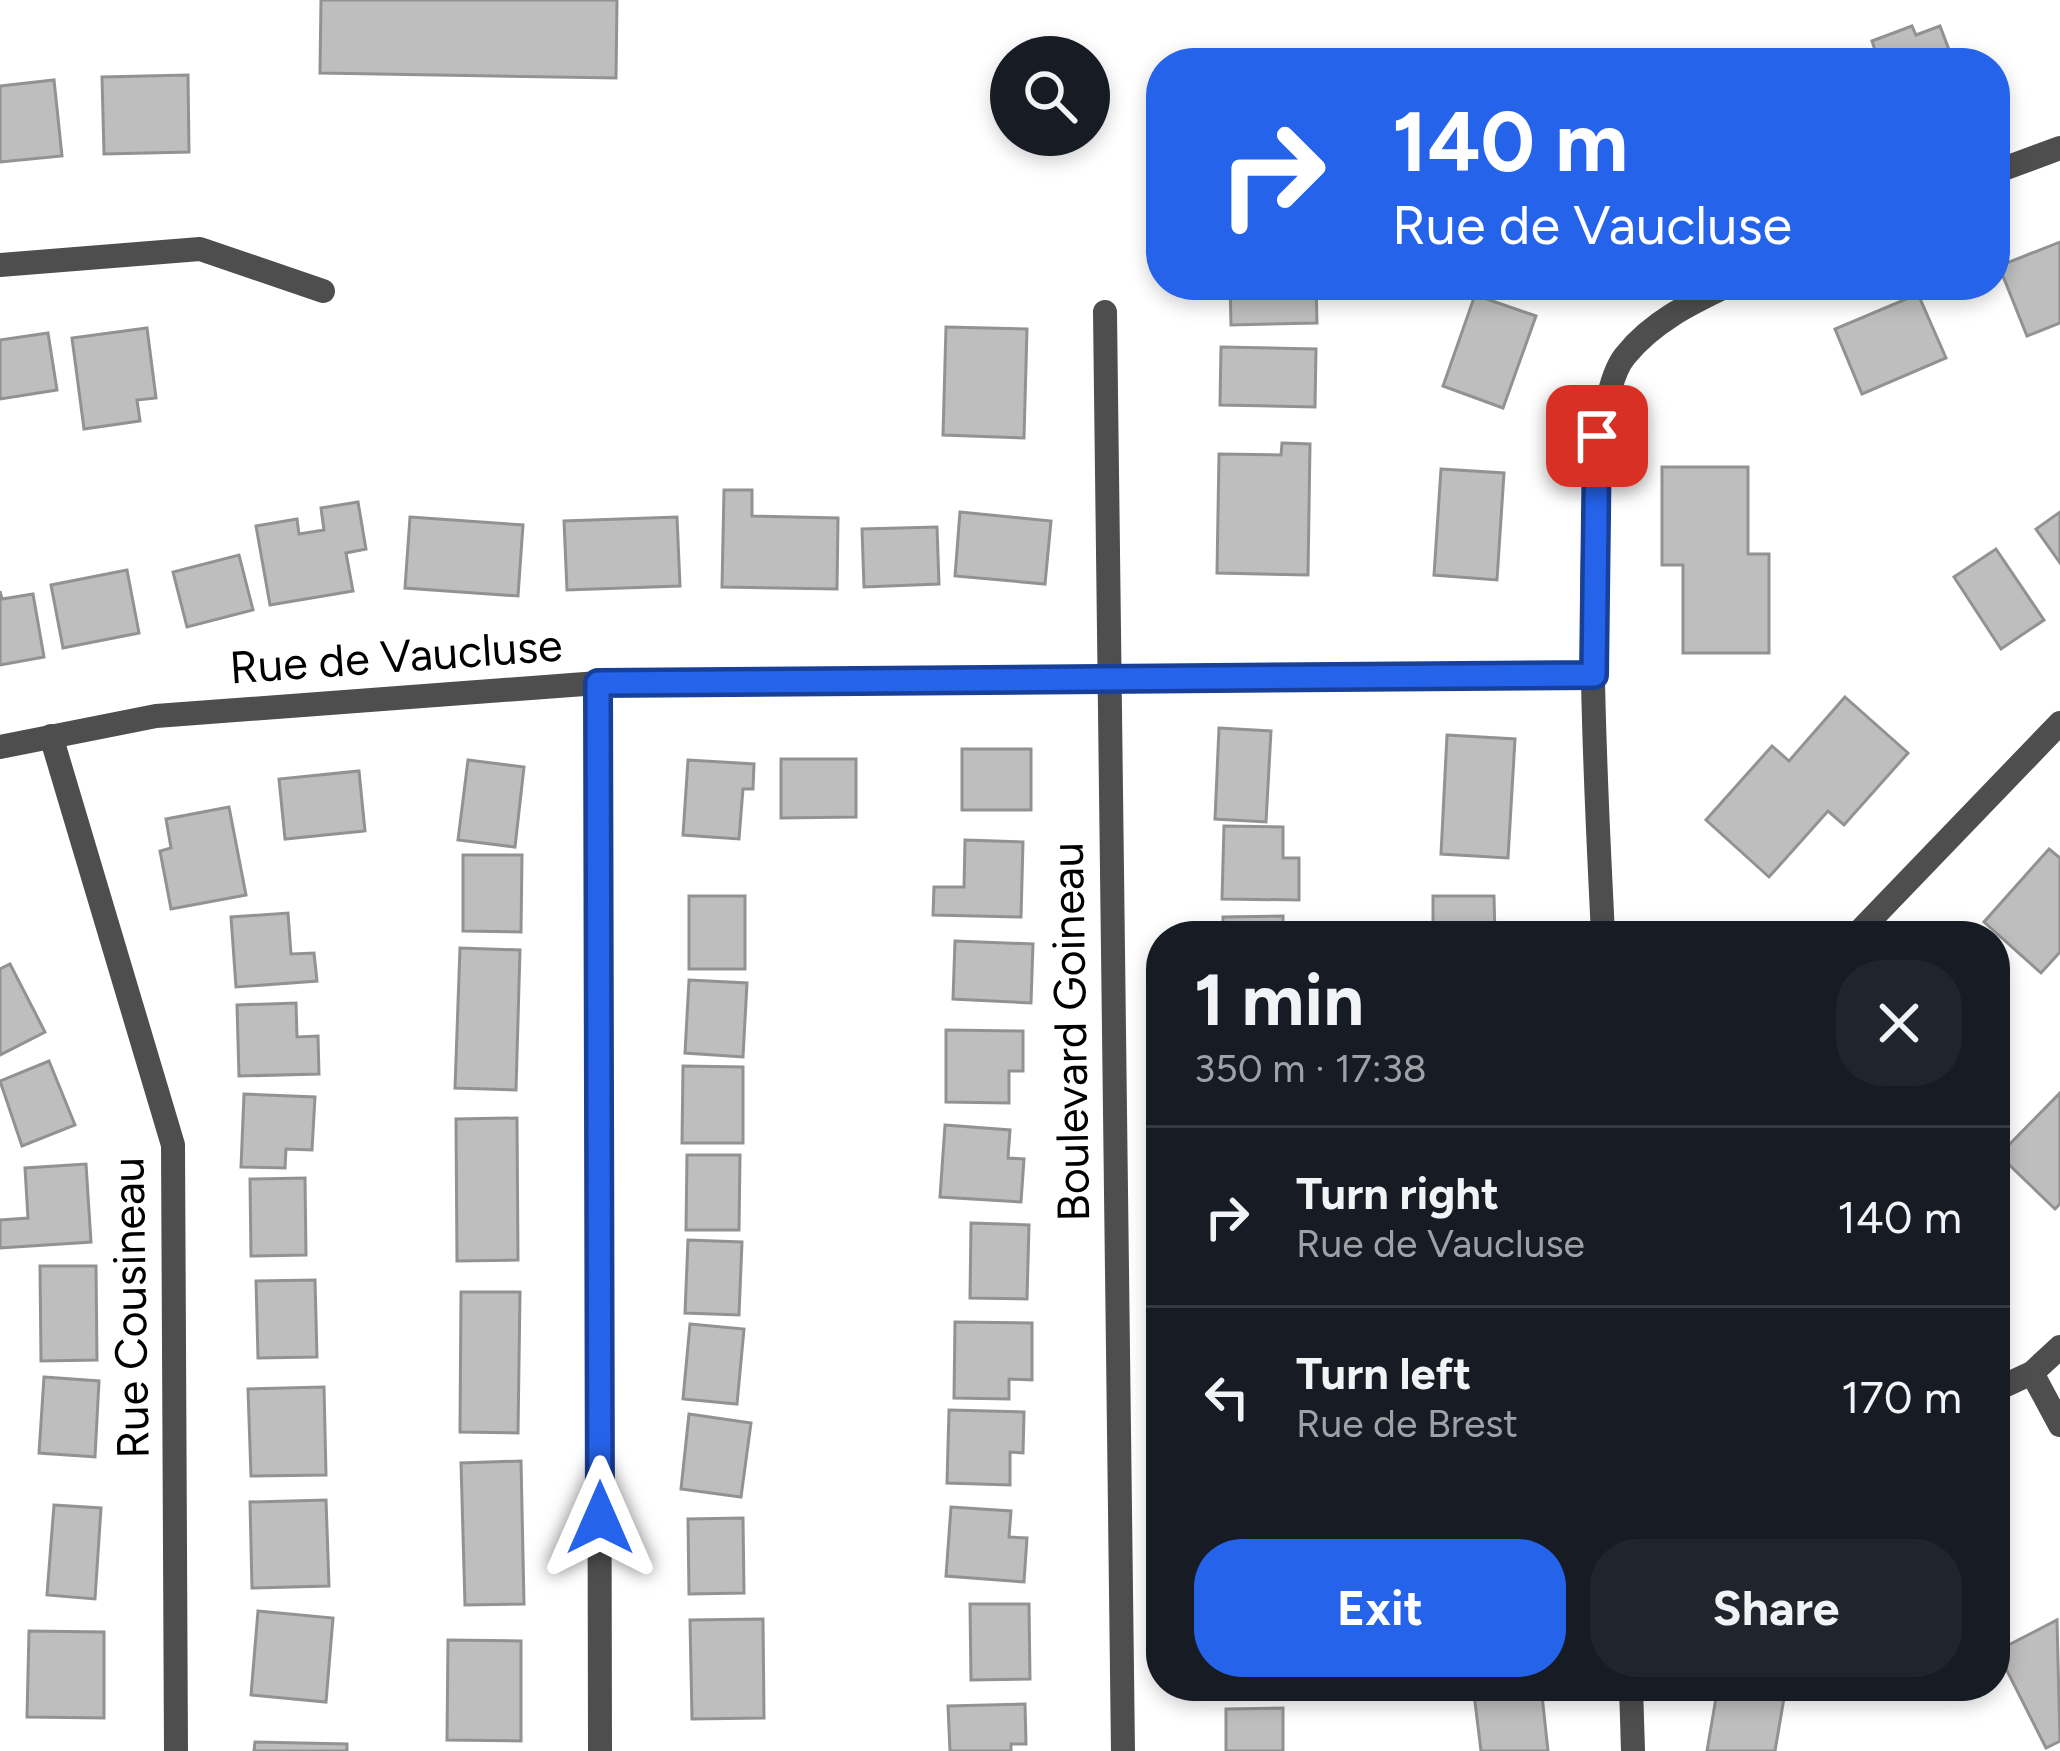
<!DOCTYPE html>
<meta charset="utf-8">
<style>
:root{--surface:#171b24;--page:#20242c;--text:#f1f3f6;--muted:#9ea1a6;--line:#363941;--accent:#2563eb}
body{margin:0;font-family:Figtree,sans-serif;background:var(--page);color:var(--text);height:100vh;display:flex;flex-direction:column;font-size:45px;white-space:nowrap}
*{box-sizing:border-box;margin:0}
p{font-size:39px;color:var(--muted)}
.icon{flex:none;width:66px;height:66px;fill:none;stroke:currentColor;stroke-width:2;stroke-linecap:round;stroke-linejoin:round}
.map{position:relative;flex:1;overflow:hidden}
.sheet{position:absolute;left:1146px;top:921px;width:864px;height:780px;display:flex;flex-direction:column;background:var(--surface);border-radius:48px;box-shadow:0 6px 18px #0003}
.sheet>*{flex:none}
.hud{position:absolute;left:1146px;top:48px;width:864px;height:252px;border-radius:48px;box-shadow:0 6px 18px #0003;background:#2563eb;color:#fff;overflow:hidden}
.fabs{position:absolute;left:990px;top:36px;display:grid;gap:24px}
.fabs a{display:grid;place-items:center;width:120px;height:120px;border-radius:50%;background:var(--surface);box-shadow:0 6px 18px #0003;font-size:60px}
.pin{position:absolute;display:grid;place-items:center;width:102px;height:102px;color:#fff;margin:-51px;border-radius:24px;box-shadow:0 6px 18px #0006}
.me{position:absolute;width:132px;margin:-66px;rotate:0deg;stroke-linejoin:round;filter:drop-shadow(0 0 9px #0008)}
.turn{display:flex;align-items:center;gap:42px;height:252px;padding:0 48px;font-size:54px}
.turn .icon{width:156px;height:156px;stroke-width:2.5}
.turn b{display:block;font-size:84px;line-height:102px}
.round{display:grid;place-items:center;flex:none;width:126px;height:126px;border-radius:48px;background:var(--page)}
.summary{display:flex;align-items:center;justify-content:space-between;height:204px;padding:0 48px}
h1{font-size:72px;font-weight:700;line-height:90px}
.cta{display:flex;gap:24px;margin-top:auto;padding:24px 48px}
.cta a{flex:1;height:138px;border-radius:48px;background:var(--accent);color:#fff;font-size:48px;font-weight:700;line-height:138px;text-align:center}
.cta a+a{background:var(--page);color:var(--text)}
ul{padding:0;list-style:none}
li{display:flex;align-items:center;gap:36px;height:180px;padding:0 48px;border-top:3px solid var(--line)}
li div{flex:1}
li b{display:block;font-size:45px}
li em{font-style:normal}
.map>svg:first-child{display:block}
.building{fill:#bebebe;stroke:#929292;stroke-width:3}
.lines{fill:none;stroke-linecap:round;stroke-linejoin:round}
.minor{stroke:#4e4e4e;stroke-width:24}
.route-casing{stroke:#184099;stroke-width:30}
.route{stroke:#2563eb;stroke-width:21}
.labels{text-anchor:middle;stroke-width:9;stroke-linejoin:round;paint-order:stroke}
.street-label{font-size:45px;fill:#000;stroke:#fff}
</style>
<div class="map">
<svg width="2060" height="1751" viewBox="0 0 2060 1751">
<rect width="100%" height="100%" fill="#fff"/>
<g class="building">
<path d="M321 0H617L616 78 320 73Z"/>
<path d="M1912 26 1916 35 1940 26 1954 63H1853L1875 50 1872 41Z"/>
<path d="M188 75 189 152 104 154 102 77Z"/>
<path d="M54 80 62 156 0 162V86Z"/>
<path d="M2060 242V323L2027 336 1999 266Z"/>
<path d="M1230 285H1316L1317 323 1231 325Z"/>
<path d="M1918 294 1946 358 1862 394 1835 329Z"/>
<path d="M1475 295 1536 316 1503 408 1443 386Z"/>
<path d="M946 327 1027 329 1024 438 943 435Z"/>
<path d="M147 328 156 398 137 400 140 421 84 429 72 338Z"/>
<path d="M48 333 57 390 0 399V340Z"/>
<path d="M1221 347 1316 349 1315 407 1220 405Z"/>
<path d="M1282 443 1310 444 1308 575 1217 573 1219 454 1281 455Z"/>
<path d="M1662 467H1748V554H1769V653H1683V565H1662Z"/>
<path d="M1441 469 1504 473 1497 580 1434 575Z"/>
<path d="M724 490H752V516L838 518 837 589 722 587Z"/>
<path d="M358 502 366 549 346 553 353 591 270 605 256 526 297 519 299 534 324 530 321 508Z"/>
<path d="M960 512 1051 521 1045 584 955 576Z"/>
<path d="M2060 512V563L2036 529Z"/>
<path d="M410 517 523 525 518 596 405 588Z"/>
<path d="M677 517 680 586 567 590 564 521Z"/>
<path d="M937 527 939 584 864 587 862 529Z"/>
<path d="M1996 549 2044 620 2001 649 1954 577Z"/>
<path d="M239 555 253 610 187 627 173 572Z"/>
<path d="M127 570 139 633 63 648 51 585Z"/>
<path d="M0 591 2 599 33 594 44 657 0 665Z"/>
<path d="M1845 697 1908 753 1844 825 1828 811 1769 877 1706 820 1772 746 1789 761Z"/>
<path d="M1219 728 1271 731 1266 822 1215 819Z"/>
<path d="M1447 735 1515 739 1508 858 1441 854Z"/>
<rect x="962" y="749" width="69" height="61"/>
<path d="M781 759H856V817L781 818Z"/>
<path d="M468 760 524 767 515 847 458 840Z"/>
<path d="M688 760 754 764 753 789H743L739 839 683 835Z"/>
<path d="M359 771 365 831 285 839 279 779Z"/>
<path d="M229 807 246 895 171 909 160 851 171 848 166 819Z"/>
<path d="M1224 826 1283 827V858H1299V900L1222 899Z"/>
<path d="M965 840 1023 842 1021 917 933 915 934 887H964Z"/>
<path d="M2049 849 2060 858V952L2041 973 1984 922Z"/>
<path d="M463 855H522L521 932 463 931Z"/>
<rect x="689" y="896" width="56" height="73"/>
<path d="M1433 896H1494L1495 936H1433Z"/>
<path d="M288 913 291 954 314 953 317 981 236 987 231 917Z"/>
<path d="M1283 916V936H1223V917Z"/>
<path d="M955 941 1033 944 1031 1003 953 999Z"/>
<path d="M460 948 520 950 516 1090 455 1088Z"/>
<path d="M10 964 45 1032 0 1055V969Z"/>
<path d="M689 980 747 983 743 1057 685 1053Z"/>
<path d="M296 1003 297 1037 318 1036 319 1074 239 1076 237 1005Z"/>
<path d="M946 1030 1023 1031V1071H1009V1103L946 1102Z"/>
<path d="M49 1061 75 1125 22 1146 0 1081Z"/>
<path d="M683 1066 743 1067V1143H682Z"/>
<path d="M2060 1093V1204L2055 1209 1999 1155Z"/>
<path d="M244 1094 315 1097 312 1150 286 1149 285 1168 241 1167Z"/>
<path d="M517 1118 518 1260 457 1261 456 1119Z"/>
<path d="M945 1125 1010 1130 1008 1158 1024 1159 1021 1202 940 1197Z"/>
<path d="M687 1155H740L739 1230H686Z"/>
<path d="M86 1164 91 1242 0 1248V1220L28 1218 25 1168Z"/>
<path d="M305 1178 306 1255 251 1256 250 1179Z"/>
<path d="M971 1223 1029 1225 1027 1299 970 1298Z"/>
<path d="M688 1240 742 1242 739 1315 685 1313Z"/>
<path d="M40 1266H96L97 1360 41 1361Z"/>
<path d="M315 1280 317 1357 258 1358 256 1281Z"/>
<path d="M461 1292H520L518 1433 460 1432Z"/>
<path d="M955 1322 1032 1323V1380L1009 1379V1399L954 1398Z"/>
<path d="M690 1324 744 1329 737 1404 683 1399Z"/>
<path d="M44 1377 99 1381 95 1457 39 1453Z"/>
<path d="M324 1387 326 1475 251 1476 248 1389Z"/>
<path d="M949 1410 1024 1412 1023 1453 1010 1452V1485L947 1483Z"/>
<path d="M689 1414 751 1423 741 1497 681 1489Z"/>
<path d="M521 1461 524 1604 465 1605 461 1463Z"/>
<path d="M326 1500 329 1586 252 1588 250 1502Z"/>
<path d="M54 1505 101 1508 95 1599 47 1595Z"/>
<path d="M951 1507 1011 1511 1009 1537 1027 1538 1024 1582 946 1576Z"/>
<path d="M743 1518 744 1593 689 1594 688 1519Z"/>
<path d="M970 1604H1029L1030 1679 971 1680Z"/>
<path d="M258 1611 333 1618 326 1702 251 1695Z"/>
<path d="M763 1619 764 1718 692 1719 690 1620Z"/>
<path d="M2057 1620 2060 1741 2046 1748 1997 1651Z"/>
<path d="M29 1631 104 1632V1718L27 1717Z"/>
<path d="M448 1640 521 1641V1741L447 1740Z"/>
<path d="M1473 1686H1541L1548 1751H1481Z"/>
<path d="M1718 1686 1785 1692 1775 1751H1707Z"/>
<path d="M1025 1704 1026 1744H1011V1751H950L948 1706Z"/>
<path d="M1283 1708V1751H1226V1709Z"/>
<path d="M255 1742 347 1744V1751H254Z"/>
</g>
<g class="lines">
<g class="minor">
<path d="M1995 172 2060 148"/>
<path d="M0 265 200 249 323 291"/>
<path d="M1105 312 1123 1751"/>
<path d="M598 683 600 1751"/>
<path d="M51 736 173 1145 176 1751"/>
<path d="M0 747 156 716 598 683 1594 675"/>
<path d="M1603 936C1599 834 1571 422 1625 356 1652 322 1691 303 1729 285"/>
<path d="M1855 936 2060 723"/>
<path d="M2032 1373 2060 1425"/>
<path d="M1995 1390 2032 1373 2060 1347"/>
<path d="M1631 1686 1633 1751"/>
</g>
</g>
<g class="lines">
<defs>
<path id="route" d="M600 1518 598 683 1594 675 1597 436"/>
</defs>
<use href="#route" class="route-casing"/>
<use href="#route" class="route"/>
</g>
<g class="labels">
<g class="street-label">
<text transform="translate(396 656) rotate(-4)" y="16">Rue de Vaucluse</text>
<text transform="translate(1070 1032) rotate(-91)" y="16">Boulevard Goineau</text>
<text transform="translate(130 1308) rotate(-91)" y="16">Rue Cousineau</text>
</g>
</g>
</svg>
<div class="fabs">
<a><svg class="icon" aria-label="search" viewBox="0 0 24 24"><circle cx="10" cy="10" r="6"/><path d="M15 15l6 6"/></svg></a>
</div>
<div class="pin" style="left:1597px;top:436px;background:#d93025"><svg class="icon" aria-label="arrive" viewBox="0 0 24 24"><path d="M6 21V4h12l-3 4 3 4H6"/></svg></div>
<svg class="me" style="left:600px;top:1518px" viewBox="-20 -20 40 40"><path d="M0-17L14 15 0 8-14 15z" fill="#2563eb" stroke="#fff" stroke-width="4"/></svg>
<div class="hud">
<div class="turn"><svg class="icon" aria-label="right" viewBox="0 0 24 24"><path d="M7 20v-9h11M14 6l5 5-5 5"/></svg><div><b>140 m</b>Rue de Vaucluse</div></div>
</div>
<section class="sheet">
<div class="summary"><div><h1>1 min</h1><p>350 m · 17:38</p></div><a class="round"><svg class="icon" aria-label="close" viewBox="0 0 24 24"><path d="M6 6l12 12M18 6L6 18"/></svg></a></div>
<ul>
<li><svg class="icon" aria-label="right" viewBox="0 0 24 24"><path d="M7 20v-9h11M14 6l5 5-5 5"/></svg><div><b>Turn right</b><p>Rue de Vaucluse</p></div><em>140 m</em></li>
<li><svg class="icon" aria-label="left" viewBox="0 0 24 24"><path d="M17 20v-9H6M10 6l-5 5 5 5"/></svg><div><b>Turn left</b><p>Rue de Brest</p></div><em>170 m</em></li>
</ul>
<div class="cta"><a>Exit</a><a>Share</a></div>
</section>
</div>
